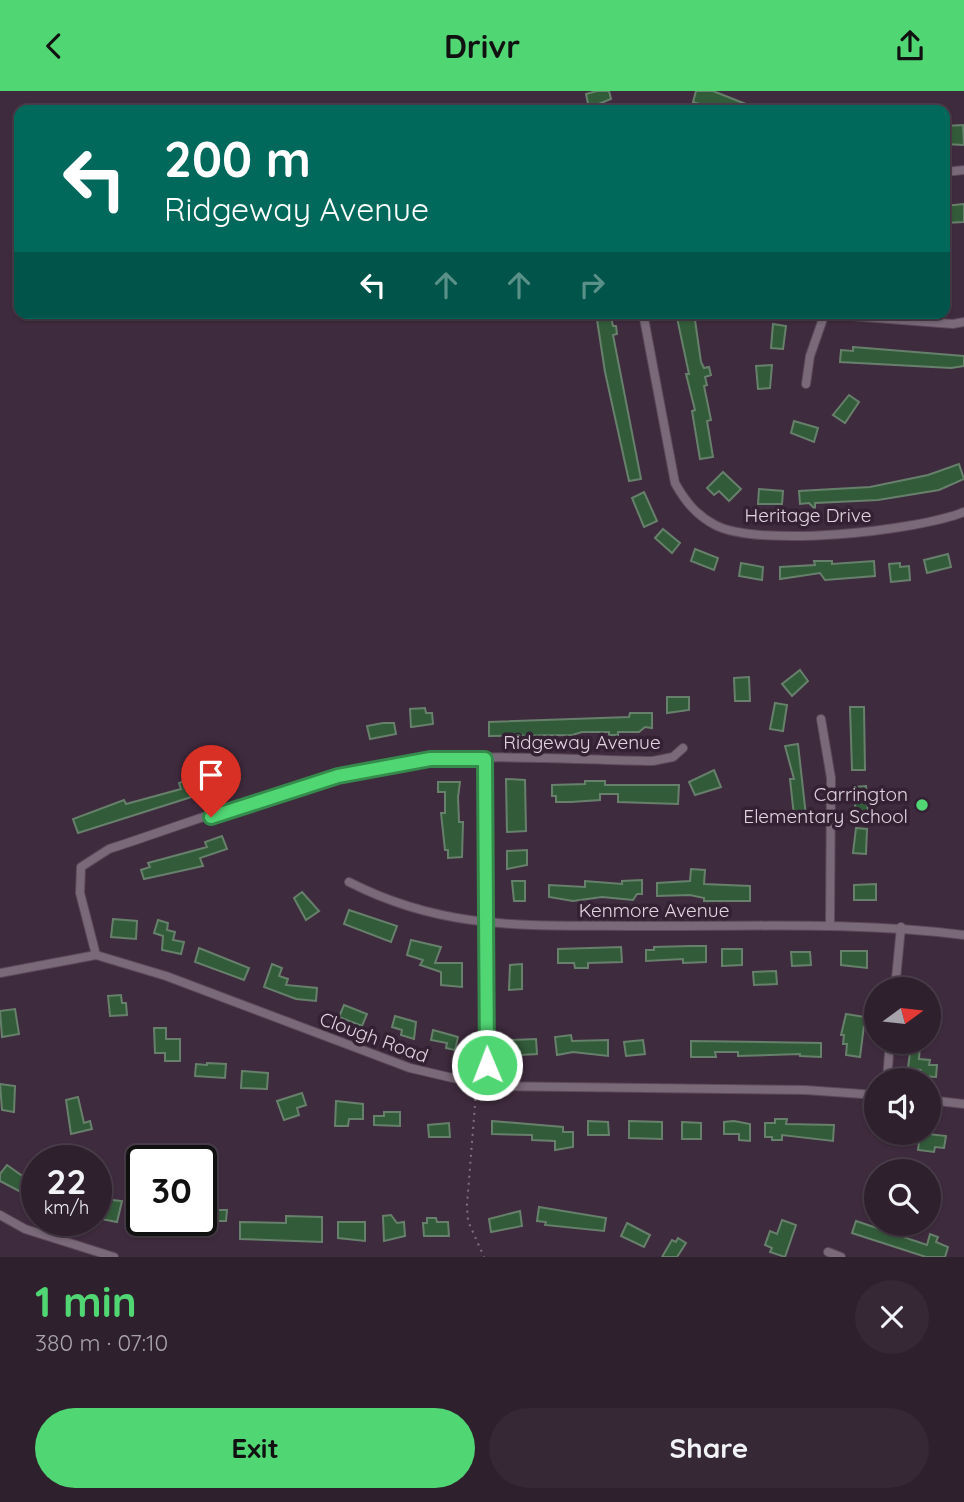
<!DOCTYPE html>
<meta charset="utf-8">
<style>
:root{--surface:#2f202e;--page:#372836;--text:#f1f3f6;--muted:#a7a3aa;--line:#4a3e4a;--accent:#51d674}
body{margin:0;font-family:Quicksand,sans-serif;background:var(--page);color:var(--text);height:100vh;display:flex;flex-direction:column;font-size:26px;white-space:nowrap}
*{box-sizing:border-box;margin:0}
p{font-size:23px;color:var(--muted)}
.icon{flex:none;width:38px;height:38px;fill:none;stroke:currentColor;stroke-width:2;stroke-linecap:round;stroke-linejoin:round}
.map{position:relative;height:1166px;overflow:hidden}
.drawer{display:flex;flex-direction:column;background:var(--surface);flex:1}
.drawer>*{flex:none}
.hud{position:absolute;left:14px;top:14px;width:936px;height:214px;border-radius:14px;box-shadow:0 2px 5px #0004,0 0 0 2px var(--line);background:#00695c;color:#fff;overflow:hidden}
.needle{width:46px;rotate:75deg}
.buttons{position:absolute;left:864px;top:886px;display:grid;gap:14px}
.buttons a{display:grid;place-items:center;width:77px;height:77px;border-radius:50%;background:var(--surface);box-shadow:0 2px 5px #0004,0 0 0 2px var(--line);font-size:35px}
.speed{position:absolute;left:21px;top:1054px;display:flex;gap:14px;font-size:35px;font-weight:700;text-align:center}
.speed>*{display:grid;place-content:center;width:91px;height:91px;border-radius:50%;background:var(--surface);box-shadow:0 2px 5px #0004,0 0 0 2px var(--line);line-height:1}
.speed small{font-size:18px;font-weight:400}
.speed .limit{border:4px solid #111;border-radius:10px;background:#fff;color:#111}
.pin{position:absolute;display:grid;place-items:center;width:60px;height:60px;color:#fff;margin:-72px -30px;border-radius:50% 50% 50% 0;rotate:-45deg;box-shadow:0 0 7px #0007}
.pin .icon{rotate:45deg}
.me{position:absolute;width:77px;margin:-38px;rotate:359deg;stroke-linejoin:round;filter:drop-shadow(0 0 5px #0008)}
.turn{display:flex;align-items:center;gap:24px;height:147px;padding:0 35px;font-size:32px}
.turn .icon{width:91px;height:91px;stroke-width:2.5}
.turn b{display:block;font-size:49px;line-height:60px}
.lanes{display:flex;align-items:center;height:66px;padding:0 35px;background:#0003;justify-content:center;gap:35px;direction:ltr}
.lanes .off{opacity:.35}
.round{display:grid;place-items:center;flex:none;width:74px;height:74px;border-radius:37px;background:var(--page)}
.overview{display:flex;align-items:center;justify-content:space-between;height:119px;padding:0 35px}
h1{font-size:42px;font-weight:700;line-height:52px;color:var(--accent)}
.primary-button{display:flex;gap:14px;margin-top:auto;padding:14px 35px}
.primary-button a{flex:1;height:80px;border-radius:42px;background:var(--accent);color:#111;font-size:28px;font-weight:700;line-height:80px;text-align:center}
.primary-button a+a{background:var(--page);color:var(--text)}
header{display:flex;justify-content:space-between;align-items:center;height:91px;padding:0 35px;background:var(--accent);color:#111;font-size:32px;font-weight:700}
.map>svg:first-child{display:block}
.building{fill:#325b3a;stroke:#67806b;stroke-width:2}
.lines{fill:none;stroke-linecap:round;stroke-linejoin:round}
.street-casing{stroke:#5c495b;stroke-width:10}
.path{stroke:#817080;stroke-width:2;stroke-dasharray:2 5;stroke-linecap:butt}
.street{stroke:#7a6979;stroke-width:8}
.route-casing{stroke:#358b4b;stroke-width:18}
.route{stroke:#51d674;stroke-width:12}
.poi-dot{fill:#51d674;stroke:#342134;stroke-width:2.5}
.labels{text-anchor:middle;stroke-width:7;stroke-linejoin:round;paint-order:stroke}
.street-label{font-size:19px;fill:#e1d4e0;stroke:#342134}
.poi-label{font-size:19px;fill:#e1d4e0;stroke:#342134;text-anchor:end}
</style>
<header><svg class="icon" aria-label="back" viewBox="0 0 24 24"><path d="M15 5l-7 7 7 7"/></svg>Drivr<svg class="icon" aria-label="share" viewBox="0 0 24 24"><path d="M12 15V3M7 8l5-5 5 5M5 13v7h14v-7"/></svg></header>
<div class="map">
<svg width="964" height="1166" viewBox="0 0 964 1166">
<rect width="100%" height="100%" fill="#3f2b3e"/>
<g class="building">
<path d="M597 0H609L611 8 589 17 586 3Z"/>
<path d="M696 0H713L761 19H718L693 11Z"/>
<path d="M963 34 964 54 945 53V35Z"/>
<path d="M964 113V131L945 132V115Z"/>
<path d="M596 222H610L613 235H616L617 243 613 244 641 388 629 390 605 281Z"/>
<path d="M676 222H694L701 271 704 277 709 276 711 284 705 286 707 294 704 295 711 329 707 330 713 366 700 368 692 320 695 319 686 283H689Z"/>
<path d="M773 233 786 235 783 258 771 257Z"/>
<path d="M853 256 964 265V275L951 277 840 271 841 259 853 260Z"/>
<path d="M772 274 770 297 758 298 756 275Z"/>
<path d="M849 304 859 311 845 332 833 324Z"/>
<path d="M794 330 818 337 814 351 791 342Z"/>
<path d="M959 373 964 388 939 399 878 409 815 412V418L809 412 800 413 799 400 870 396 928 384Z"/>
<path d="M723 381 741 398 729 410 719 400 714 404 707 397Z"/>
<path d="M759 398 783 400 782 413H758Z"/>
<path d="M644 401 657 430 644 436 632 407Z"/>
<path d="M663 438 680 452 672 462 655 447Z"/>
<path d="M695 458 718 467 714 479 691 470Z"/>
<path d="M948 463 951 476 927 482 924 469Z"/>
<path d="M814 470H832V473L874 470 875 485 825 489 820 482 780 488V476L815 474Z"/>
<path d="M741 472 763 476 762 489 739 485Z"/>
<path d="M900 472V476L909 475 910 489 891 491 889 473Z"/>
<path d="M800 579 808 590 792 605 782 593Z"/>
<path d="M749 586 750 610H735L734 587Z"/>
<path d="M667 606H689V619L667 622Z"/>
<path d="M775 612 787 614 783 640 770 638Z"/>
<path d="M850 616H864L865 679H852Z"/>
<path d="M425 617 426 622H432L433 633 411 636 410 618Z"/>
<path d="M630 622H652V637L645 636 639 641H618V644H609V641H582L572 644 489 645V631L629 626Z"/>
<path d="M383 632H394L396 643 370 648 367 635Z"/>
<path d="M798 653 806 725H794L790 688H794L785 655Z"/>
<path d="M235 674 240 688 220 695 215 680Z"/>
<path d="M714 679 721 696 695 704 689 691Z"/>
<path d="M199 684 204 702 78 742 73 728 124 709 126 713 181 698 179 692Z"/>
<path d="M506 688 525 689 526 740 507 741Z"/>
<path d="M585 690H605V694H679L678 713 618 711V703H600V709L571 711H556V705H552V694L585 693Z"/>
<path d="M438 691H460L458 706 459 731H463L462 766 448 767V759H445L441 722H445V701H438Z"/>
<path d="M866 695 868 721 855 722V696Z"/>
<path d="M856 737 867 738 866 763 853 762Z"/>
<path d="M222 745 227 758 200 767 203 775 144 788 141 779 150 776 148 772 207 756 205 751Z"/>
<path d="M527 759V774L507 778V760Z"/>
<path d="M691 778 705 779 704 793 750 795V810H704V807L690 804 657 805V792L690 790Z"/>
<path d="M642 789V803H637L633 809 602 806 573 810 549 806V794L585 796V790L622 793V790Z"/>
<path d="M512 790H525V810H514Z"/>
<path d="M876 793V809H854V794Z"/>
<path d="M302 801 319 820 306 829 294 807Z"/>
<path d="M349 819 397 835 391 851 344 833Z"/>
<path d="M113 828 137 830 136 848 111 846Z"/>
<path d="M158 829 168 832 167 839 175 841 173 849 184 851 181 863 162 859 163 845 154 842Z"/>
<path d="M411 849 441 856 435 872H462V896L441 894V881L420 874 423 869 407 864Z"/>
<path d="M691 855H706V871L683 872V868L646 870V859H654V856Z"/>
<path d="M621 856 622 871 588 872V877H575L574 872H558V858Z"/>
<path d="M199 857 249 877 244 889 195 871Z"/>
<path d="M722 858H742V874L722 875Z"/>
<path d="M841 860H867V877L841 874Z"/>
<path d="M791 861H810L811 874 792 875Z"/>
<path d="M272 873 282 877 279 885 288 888 286 894 317 897 316 910 296 908 264 896Z"/>
<path d="M522 873V898L509 899 510 874Z"/>
<path d="M776 880 777 893 754 894 753 881Z"/>
<path d="M121 904 122 912H126L127 924 110 925 108 905Z"/>
<path d="M344 914 367 923 362 935 339 926Z"/>
<path d="M15 918 19 943 2 946 0 920Z"/>
<path d="M846 923 865 926 860 966 846 964 847 953H843L844 944H841Z"/>
<path d="M395 925 416 931 414 948 401 944 402 939 392 936Z"/>
<path d="M154 937H166V948H180V970H165V962H155Z"/>
<path d="M433 939 458 946 455 959 446 957 447 952 431 949Z"/>
<path d="M571 944 572 950 608 949V965L573 961 557 964 555 946Z"/>
<path d="M536 948 537 963 521 964 520 960H511V949Z"/>
<path d="M643 949 645 963 626 965 624 951Z"/>
<path d="M691 950 821 952V966L800 965V963L738 965V961H715L716 966H691Z"/>
<path d="M911 954 920 955 919 968 930 969 929 974H937L936 986 921 985V979L908 977Z"/>
<path d="M207 972 226 973 225 987 195 985 196 973 207 974Z"/>
<path d="M242 980 268 982 267 998 241 997Z"/>
<path d="M0 993 15 995 14 1021 2 1019Z"/>
<path d="M302 1002 306 1014 297 1017 299 1024 284 1029 277 1010Z"/>
<path d="M78 1006 84 1032 90 1030 92 1038 71 1043 66 1009Z"/>
<path d="M336 1010 363 1013V1028H349L348 1035H335Z"/>
<path d="M384 1021H400V1035L374 1034V1025H384Z"/>
<path d="M775 1028H787L786 1033 834 1034 833 1050 782 1044V1049H772V1046H765V1032H775Z"/>
<path d="M492 1030 563 1036V1041H573V1056L555 1059V1050L532 1049V1044L492 1043Z"/>
<path d="M588 1030 608 1031 609 1044H588Z"/>
<path d="M629 1030 662 1031V1048L629 1047Z"/>
<path d="M734 1030 750 1033V1050L739 1049V1043H724V1031Z"/>
<path d="M682 1031 701 1032V1048H682Z"/>
<path d="M449 1032 450 1046H429L428 1034Z"/>
<path d="M920 1042 946 1045 944 1057 935 1056 934 1061 918 1059Z"/>
<path d="M7 1074 28 1089 19 1100 0 1090V1083Z"/>
<path d="M96 1107 122 1110 117 1131 96 1127Z"/>
<path d="M539 1116 606 1127 604 1140 545 1134 546 1131 537 1130Z"/>
<path d="M215 1119H227L226 1130H216L211 1140 186 1139V1129H201V1124H215Z"/>
<path d="M520 1120 522 1135 491 1141 489 1128Z"/>
<path d="M391 1124 397 1132 404 1131 405 1145 384 1150 383 1125Z"/>
<path d="M286 1125 322 1126V1151L240 1148V1131L286 1132Z"/>
<path d="M427 1127H436L437 1131H448L449 1145H424L423 1132H427Z"/>
<path d="M136 1129H167L164 1145 134 1140Z"/>
<path d="M782 1129 796 1134 785 1166 770 1161 772 1157 765 1154 770 1140 777 1143Z"/>
<path d="M856 1130 927 1154 930 1143 938 1146 936 1151 948 1156 945 1166H926L852 1142Z"/>
<path d="M338 1131H365V1150L338 1147Z"/>
<path d="M627 1132 650 1144 644 1156 621 1145Z"/>
<path d="M678 1147 686 1152 677 1166H662L672 1149 676 1151Z"/>
</g>
<g class="lines">
<defs>
<g id="street">
<path d="M945 81 964 79"/>
<path d="M643 222 675 392C685 410 696 424 715 434 759 457 917 440 964 421"/>
<path d="M825 223 953 233 964 231"/>
<path d="M806 293 810 265 825 222"/>
<path d="M821 628 831 687 830 832"/>
<path d="M485 668 487 995"/>
<path d="M349 791C445 840 527 834 630 835 743 836 851 830 964 844"/>
<path d="M96 864 80 802 81 776 109 758C208 726 327 677 430 669 503 663 579 669 653 670L673 666 683 657"/>
<path d="M0 882 96 864 166 885 410 977 487 995 805 999 877 1004"/>
<path d="M895 898 901 836"/>
<path d="M887 989 890 950"/>
<path d="M929 1009 964 1013"/>
<path d="M0 1124 25 1138 114 1166"/>
<path d="M828 1161 841 1166"/>
</g>
</defs>
<use href="#street" class="street-casing"/>
<path class="path" d="M476 1001 467 1114 468 1130 484 1166"/>
<use href="#street" class="street"/>
</g>
<g class="lines">
<defs>
<path id="route" d="M211 726 338 685 430 668H485L487 974"/>
</defs>
<use href="#route" class="route-casing"/>
<use href="#route" class="route"/>
</g>
<circle class="poi-dot" cx="922" cy="714" r="7"/>
<g class="labels">
<g class="street-label">
<text x="808" y="431">Heritage Drive</text>
<text x="582" y="658">Ridgeway Avenue</text>
<text x="654" y="826">Kenmore Avenue</text>
<text transform="translate(374 946) rotate(20)" y="7">Clough Road</text>
</g>
<g class="poi-label">
<text x="908" y="710">Carrington<tspan x="908" dy="22">Elementary School</tspan></text>
</g>
</g>
</svg>
<div class="buttons">
<a><svg class="needle" viewBox="-14 -14 28 28"><path d="M0-13l5 13h-10z" fill="#e53935"/><path d="M0 13l5-13h-10z" fill="#a7a3aa"/></svg></a>
<a><svg class="icon" aria-label="sound" viewBox="0 0 24 24"><path d="M4 9h4l5-4v14l-5-4H4zM17 9q2 3 0 6"/></svg></a>
<a><svg class="icon" aria-label="search" viewBox="0 0 24 24"><circle cx="10" cy="10" r="6"/><path d="M15 15l6 6"/></svg></a>
</div>
<div class="speed"><div>22<small>km/h</small></div><div class="limit">30</div></div>
<div class="pin" style="left:211px;top:726px;background:#d93025"><svg class="icon" aria-label="arrive" viewBox="0 0 24 24"><path d="M6 21V4h12l-3 4 3 4H6"/></svg></div>
<svg class="me" style="left:487px;top:974px" viewBox="-20 -20 40 40"><circle r="17" fill="#51d674" stroke="#fff" stroke-width="3"/><path d="M0-11L8 9 0 5-8 9z" fill="#fff"/></svg>
<div class="hud">
<div class="turn"><svg class="icon" aria-label="left" viewBox="0 0 24 24"><path d="M17 20v-9H6M10 6l-5 5 5 5"/></svg><div><b>200 m</b>Ridgeway Avenue</div></div>
<div class="lanes"><svg class="icon" aria-label="left" viewBox="0 0 24 24"><path d="M17 20v-9H6M10 6l-5 5 5 5"/></svg><svg class="icon off" aria-label="ahead" viewBox="0 0 24 24"><path d="M12 20V5M6 11l6-6 6 6"/></svg><svg class="icon off" aria-label="ahead" viewBox="0 0 24 24"><path d="M12 20V5M6 11l6-6 6 6"/></svg><svg class="icon off" aria-label="right" viewBox="0 0 24 24"><path d="M7 20v-9h11M14 6l5 5-5 5"/></svg></div>
</div>
</div>
<section class="drawer">
<div class="overview"><div><h1>1 min</h1><p>380 m · 07:10</p></div><a class="round"><svg class="icon" aria-label="close" viewBox="0 0 24 24"><path d="M6 6l12 12M18 6L6 18"/></svg></a></div>
<div class="primary-button"><a>Exit</a><a>Share</a></div>
</section>
